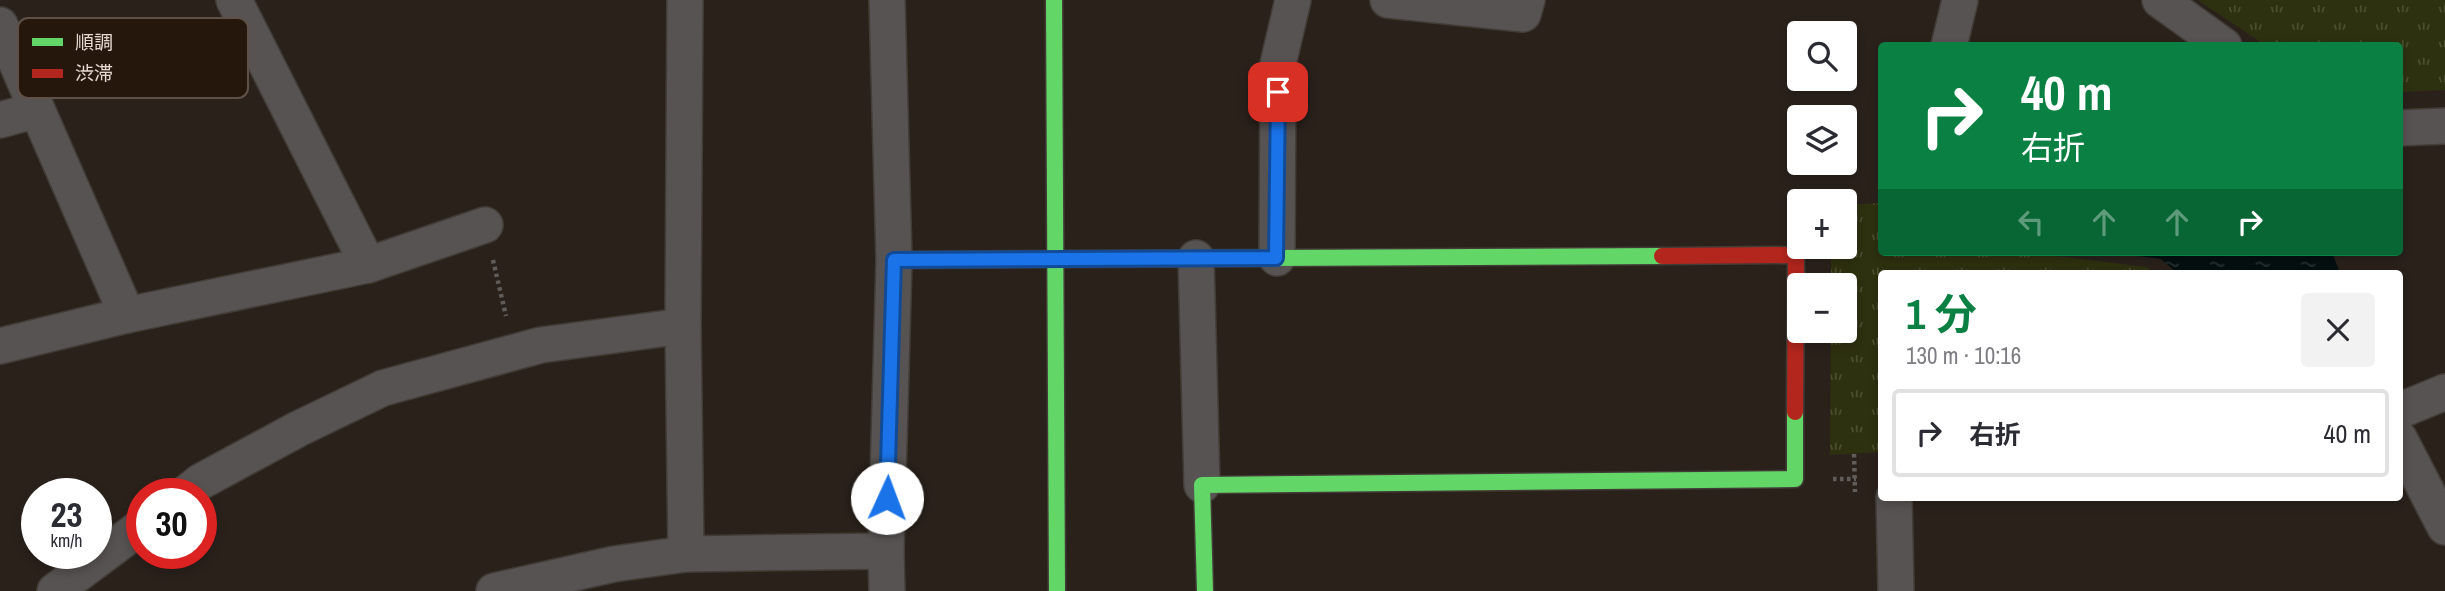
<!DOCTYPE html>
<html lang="ja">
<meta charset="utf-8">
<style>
:root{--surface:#fff;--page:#f2f2f3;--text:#2b2b33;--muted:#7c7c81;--line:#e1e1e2;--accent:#0b8043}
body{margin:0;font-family:"Archivo Narrow","Noto Sans JP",sans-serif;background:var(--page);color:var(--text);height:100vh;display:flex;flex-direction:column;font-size:26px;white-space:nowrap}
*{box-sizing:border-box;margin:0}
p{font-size:23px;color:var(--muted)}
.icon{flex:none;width:38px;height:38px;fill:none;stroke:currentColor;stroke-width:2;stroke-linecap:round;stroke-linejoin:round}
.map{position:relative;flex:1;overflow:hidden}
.drawer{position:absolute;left:1878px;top:270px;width:525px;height:231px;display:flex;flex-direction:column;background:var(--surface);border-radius:7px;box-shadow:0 4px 10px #0003}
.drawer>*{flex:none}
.hud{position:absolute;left:1878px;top:42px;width:525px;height:214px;border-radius:7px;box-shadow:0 4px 10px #0003;background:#0b8043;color:#fff;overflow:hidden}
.buttons{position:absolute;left:1787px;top:21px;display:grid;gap:14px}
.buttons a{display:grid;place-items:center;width:70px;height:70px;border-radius:7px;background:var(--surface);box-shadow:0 4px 10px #0003;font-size:35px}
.speed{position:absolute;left:21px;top:478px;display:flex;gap:14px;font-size:35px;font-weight:700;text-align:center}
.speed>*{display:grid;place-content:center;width:91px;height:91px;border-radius:50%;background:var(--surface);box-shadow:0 4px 10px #0003;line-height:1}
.speed small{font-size:18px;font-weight:400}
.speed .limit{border:10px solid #d22;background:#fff;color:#111}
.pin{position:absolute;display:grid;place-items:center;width:60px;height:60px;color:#fff;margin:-30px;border-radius:14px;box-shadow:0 4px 10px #0006}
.me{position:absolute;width:77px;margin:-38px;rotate:2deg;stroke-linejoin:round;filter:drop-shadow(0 0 5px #0008)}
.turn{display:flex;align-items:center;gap:24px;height:147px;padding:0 28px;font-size:32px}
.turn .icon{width:91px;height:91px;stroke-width:2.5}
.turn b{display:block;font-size:49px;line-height:60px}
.lanes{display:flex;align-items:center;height:66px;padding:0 28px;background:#0003;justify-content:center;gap:35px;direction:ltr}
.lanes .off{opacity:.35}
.round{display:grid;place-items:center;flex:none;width:74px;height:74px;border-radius:7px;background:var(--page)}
.overview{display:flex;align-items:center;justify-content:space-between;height:119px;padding:0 28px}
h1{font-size:42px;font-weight:700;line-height:52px;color:var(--accent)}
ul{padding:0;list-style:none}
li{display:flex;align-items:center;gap:21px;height:88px;margin:0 14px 10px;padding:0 14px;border:4px solid var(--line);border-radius:7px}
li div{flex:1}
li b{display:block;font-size:26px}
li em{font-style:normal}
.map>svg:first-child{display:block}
.park{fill:url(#park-tufts)}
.water{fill:url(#water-ripples)}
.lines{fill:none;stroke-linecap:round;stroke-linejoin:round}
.street-casing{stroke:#423c36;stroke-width:38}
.fast-casing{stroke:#423c36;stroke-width:19}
.jam-casing{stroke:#423c36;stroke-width:19}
.path{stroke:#605c59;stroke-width:4.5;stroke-dasharray:3.5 3.5;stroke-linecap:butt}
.street{stroke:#575352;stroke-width:35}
.fast{stroke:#63d668;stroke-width:16}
.jam{stroke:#b3261e;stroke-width:16}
.route-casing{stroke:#114b97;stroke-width:18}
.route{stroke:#1a73e8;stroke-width:12}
.key{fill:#26170c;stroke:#5f5147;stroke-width:2}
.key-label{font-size:19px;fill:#e4d9d2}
</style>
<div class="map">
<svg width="2445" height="591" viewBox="0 0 2445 591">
<defs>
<pattern id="park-tufts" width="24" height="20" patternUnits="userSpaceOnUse" patternTransform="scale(1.75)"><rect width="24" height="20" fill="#2e310f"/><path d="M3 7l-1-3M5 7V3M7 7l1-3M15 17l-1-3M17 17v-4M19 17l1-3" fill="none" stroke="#4c4e31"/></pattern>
<pattern id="water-ripples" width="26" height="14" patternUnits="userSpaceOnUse" patternTransform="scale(1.75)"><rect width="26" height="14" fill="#040f0f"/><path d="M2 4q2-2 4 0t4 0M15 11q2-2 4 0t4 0" fill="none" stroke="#283131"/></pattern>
</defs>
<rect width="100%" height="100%" fill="#2a211b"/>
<g class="park">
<path d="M2198 0H2445V90L2399 92V46L2265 45Z"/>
<path d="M1881 203V252H2023L2146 267 2154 273H1881V452L1830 455 1831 331H1844V285H1831V247H1844L1845 205Z"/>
</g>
<path class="water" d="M2107 252H2332L2340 273H2177L2161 259Z"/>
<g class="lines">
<defs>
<g id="street">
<path d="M234 0 368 265"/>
<path d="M887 0 894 260 886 551 887 591"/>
<path d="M1388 0 1523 14 1527 0"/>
<path d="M2160 0 2224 46"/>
<path d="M0 25 127 315"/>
<path d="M1949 46 1960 0"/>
<path d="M0 120 37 110"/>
<path d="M2399 128 2445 126"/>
<path d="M1196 258 1202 485"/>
<path d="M1277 258 1278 64 1293 0"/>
<path d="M683 326 686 554"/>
<path d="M0 346 127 315 368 265 485 225"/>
<path d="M2399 411 2445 392"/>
<path d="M2399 438 2445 527"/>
<path d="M185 494 200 482 298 429 383 388 541 345 683 326 685 0"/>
<path d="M1894 497 1896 591"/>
<path d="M55 591 142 526"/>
<path d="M494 591 614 564 686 554 886 551"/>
</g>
<g id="fast">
<path d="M1054 0 1057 591"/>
<path d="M894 260 1662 256"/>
<path d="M1205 591 1202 485 1795 479V412"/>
</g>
<path id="jam" d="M1662 256 1796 255 1795 412"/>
</defs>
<use href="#street" class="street-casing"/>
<use href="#fast" class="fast-casing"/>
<use href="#jam" class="jam-casing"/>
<g class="path">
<path d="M493 260 506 316"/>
<path d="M1854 454 1855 492"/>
<path d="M1833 479H1856"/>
</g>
<use href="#street" class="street"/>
<use href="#fast" class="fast"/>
<use href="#jam" class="jam"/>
</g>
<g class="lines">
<defs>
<path id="route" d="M887 498 894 260 1276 258 1278 92"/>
</defs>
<use href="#route" class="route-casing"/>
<use href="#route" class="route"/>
</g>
<rect x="18" y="18" width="230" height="80" rx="10" class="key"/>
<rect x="32" y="38" width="31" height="8" fill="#63d668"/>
<rect x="32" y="69" width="31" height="9" fill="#b3261e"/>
<g class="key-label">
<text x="75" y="49">順調</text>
<text x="75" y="80">渋滞</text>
</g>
</svg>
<div class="buttons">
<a><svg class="icon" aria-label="search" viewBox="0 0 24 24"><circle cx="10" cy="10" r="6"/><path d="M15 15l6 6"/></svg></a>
<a><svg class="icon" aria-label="layers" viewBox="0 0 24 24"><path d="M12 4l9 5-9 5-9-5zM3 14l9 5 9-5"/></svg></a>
<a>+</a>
<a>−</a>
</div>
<div class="speed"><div>23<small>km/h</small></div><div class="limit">30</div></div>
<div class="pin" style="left:1278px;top:92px;background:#d93025"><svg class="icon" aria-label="arrive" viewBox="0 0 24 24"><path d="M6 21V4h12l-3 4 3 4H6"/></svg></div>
<svg class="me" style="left:887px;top:498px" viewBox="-20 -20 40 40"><circle r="19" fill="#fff"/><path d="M0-13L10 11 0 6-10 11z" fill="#1a73e8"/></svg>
<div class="hud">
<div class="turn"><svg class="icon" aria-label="right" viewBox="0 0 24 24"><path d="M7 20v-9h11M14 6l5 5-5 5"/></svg><div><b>40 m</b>右折</div></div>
<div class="lanes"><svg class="icon off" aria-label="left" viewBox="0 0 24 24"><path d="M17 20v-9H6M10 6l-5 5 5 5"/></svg><svg class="icon off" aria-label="ahead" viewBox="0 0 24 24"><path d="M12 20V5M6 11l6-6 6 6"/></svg><svg class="icon off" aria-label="ahead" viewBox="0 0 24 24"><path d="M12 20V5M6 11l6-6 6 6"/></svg><svg class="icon" aria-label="right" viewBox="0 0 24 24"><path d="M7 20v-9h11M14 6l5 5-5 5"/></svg></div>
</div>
<section class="drawer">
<div class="overview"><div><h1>1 分</h1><p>130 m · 10:16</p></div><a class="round"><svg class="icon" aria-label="close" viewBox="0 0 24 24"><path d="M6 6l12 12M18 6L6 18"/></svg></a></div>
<ul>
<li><svg class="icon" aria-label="right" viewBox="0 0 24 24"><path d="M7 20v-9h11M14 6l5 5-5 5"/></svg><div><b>右折</b></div><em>40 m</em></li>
</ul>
</section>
</div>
